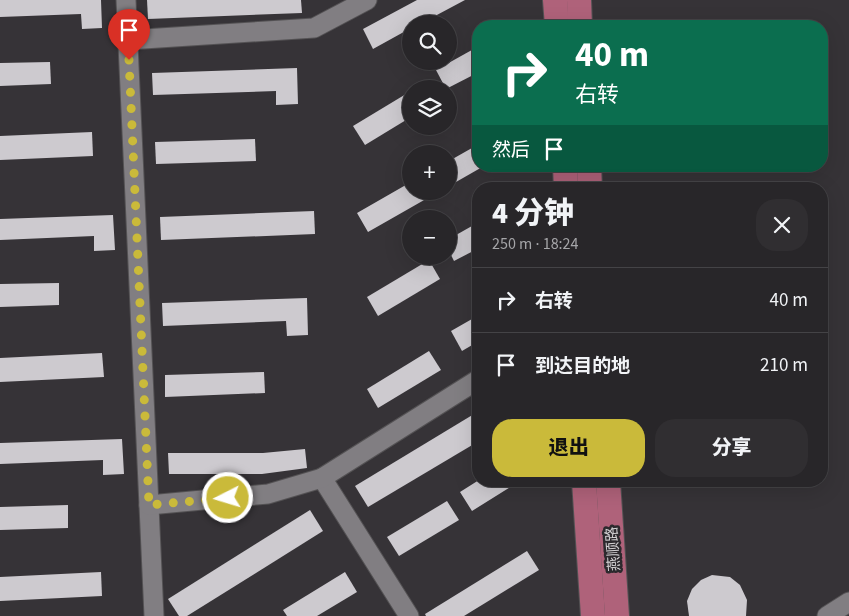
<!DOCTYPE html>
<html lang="zh">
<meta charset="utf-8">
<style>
:root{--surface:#282629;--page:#302e31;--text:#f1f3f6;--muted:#a5a5a8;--line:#444346;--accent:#caba3a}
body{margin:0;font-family:"Source Sans 3","Noto Sans SC",sans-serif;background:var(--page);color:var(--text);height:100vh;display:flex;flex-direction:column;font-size:19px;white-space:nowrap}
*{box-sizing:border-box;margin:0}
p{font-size:16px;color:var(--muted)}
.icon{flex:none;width:28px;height:28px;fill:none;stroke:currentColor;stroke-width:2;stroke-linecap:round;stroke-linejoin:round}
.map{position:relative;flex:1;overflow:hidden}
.drawer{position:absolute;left:472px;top:182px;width:356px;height:305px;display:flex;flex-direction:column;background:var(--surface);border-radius:20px;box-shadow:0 5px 20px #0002,0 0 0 1px var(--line)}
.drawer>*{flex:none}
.top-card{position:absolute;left:472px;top:20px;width:356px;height:152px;border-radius:20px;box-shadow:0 5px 20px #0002,0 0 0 1px var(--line);background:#0b6e4f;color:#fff;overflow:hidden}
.fabs{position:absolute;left:402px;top:15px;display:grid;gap:10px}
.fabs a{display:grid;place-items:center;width:55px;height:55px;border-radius:50%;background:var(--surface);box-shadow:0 5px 20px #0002,0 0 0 1px var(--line);font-size:25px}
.pin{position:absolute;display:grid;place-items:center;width:42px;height:42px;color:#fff;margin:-51px -21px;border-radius:50% 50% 50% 0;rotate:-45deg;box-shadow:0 0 5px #0007}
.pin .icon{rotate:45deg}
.me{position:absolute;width:55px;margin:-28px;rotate:265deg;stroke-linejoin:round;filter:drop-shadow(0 0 4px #0008)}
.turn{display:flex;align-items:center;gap:18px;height:105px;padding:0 20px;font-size:22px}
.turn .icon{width:65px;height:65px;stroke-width:2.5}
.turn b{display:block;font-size:35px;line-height:42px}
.then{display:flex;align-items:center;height:48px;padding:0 20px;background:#0003;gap:10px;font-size:19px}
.round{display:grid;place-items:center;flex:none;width:52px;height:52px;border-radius:20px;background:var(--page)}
.headline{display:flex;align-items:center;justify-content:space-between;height:85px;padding:0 20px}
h1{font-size:30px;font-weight:800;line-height:38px}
.action{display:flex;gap:10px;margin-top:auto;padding:10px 20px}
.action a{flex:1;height:58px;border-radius:20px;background:var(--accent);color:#111;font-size:20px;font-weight:800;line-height:58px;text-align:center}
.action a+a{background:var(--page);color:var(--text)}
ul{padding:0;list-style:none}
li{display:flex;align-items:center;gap:15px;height:65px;padding:0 20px;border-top:1px solid var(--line)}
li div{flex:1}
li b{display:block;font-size:19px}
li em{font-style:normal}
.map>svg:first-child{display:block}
.building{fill:#cdcacf}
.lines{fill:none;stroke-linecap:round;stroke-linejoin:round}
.minor-casing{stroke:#545254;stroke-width:21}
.major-casing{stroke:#545254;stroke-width:26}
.minor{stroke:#817e82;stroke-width:19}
.major{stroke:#af627a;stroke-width:24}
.route{stroke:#caba3a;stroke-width:9;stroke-dasharray:0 16.2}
.labels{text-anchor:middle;stroke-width:5;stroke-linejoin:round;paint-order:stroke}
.street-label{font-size:15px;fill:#d3d1d3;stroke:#2c292d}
</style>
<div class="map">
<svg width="849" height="616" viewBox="0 0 849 616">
<rect width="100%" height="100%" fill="#363337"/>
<g class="building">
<path d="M0 0H101L102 28 82 29 81 14 0 17Z"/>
<path d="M147 0H301L302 13 148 19Z"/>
<path d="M417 0H465L420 24H411V28L373 49 363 29Z"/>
<path d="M479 46V72L446 89 436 70Z"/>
<path d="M50 62 51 84 0 86V63Z"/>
<path d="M297 68 298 104 276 105V91L153 95 152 73Z"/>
<path d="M411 91V117L365 145 353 126Z"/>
<path d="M92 132 93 156 0 160V136Z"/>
<path d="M255 139 256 161 156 164 155 142Z"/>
<path d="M479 144V166H484L449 186V161Z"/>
<path d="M411 182V191H440L368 232 357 213Z"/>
<path d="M314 211 315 234 161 240 160 217Z"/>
<path d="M113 215 115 250 94 251V236L0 240V219Z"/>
<path d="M479 222V248L454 261 449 251V239Z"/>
<path d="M429 260 440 279 378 316 367 297Z"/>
<path d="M59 283V305L0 307V284Z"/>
<path d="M307 298 308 335 287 336 286 321 163 326 162 303Z"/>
<path d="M479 315V341L462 351 451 331Z"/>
<path d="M429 351 441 370 378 408 367 389Z"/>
<path d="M102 353 104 377 0 382V358Z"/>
<path d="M264 372 265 393 165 397V375Z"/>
<path d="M479 411V441L368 507 355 486Z"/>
<path d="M122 439 124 474 103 475V460L0 464V443Z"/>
<path d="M305 449 307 468 262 474H169L168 453H263Z"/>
<path d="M479 480V481H520L472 511 460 492Z"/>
<path d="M447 501 459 520 399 556 387 537Z"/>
<path d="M68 505V528L0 530V507Z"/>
<path d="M310 510 323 531 187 616H179L168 599Z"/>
<path d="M527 551 539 570 464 616H426L425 614Z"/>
<path d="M101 572 102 596 0 601V577Z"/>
<path d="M345 572 357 592 317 616H287L283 610Z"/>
<path d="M712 575 730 577 740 585 747 600 746 616H689L687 601 692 589 701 580Z"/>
</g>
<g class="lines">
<defs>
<g id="minor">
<path d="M126 0 154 616"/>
<path d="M128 40 314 28 367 0"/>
<path d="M322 478 409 616"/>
<path d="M149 505 268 494 322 478 479 379"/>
<path d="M827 616 849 602"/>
</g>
<g id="major">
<path d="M555 0 557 26"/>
<path d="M579 0 580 26"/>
<path d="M565 166 566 189"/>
<path d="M589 166 590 189"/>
<path d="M584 481 593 616"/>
<path d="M608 481 617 616"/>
</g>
</defs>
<use href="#minor" class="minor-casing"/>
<use href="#major" class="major-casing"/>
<use href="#minor" class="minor"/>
<use href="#major" class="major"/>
</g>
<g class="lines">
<path class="route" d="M129 60 149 505 228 498"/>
</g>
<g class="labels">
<g class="street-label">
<text transform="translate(613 549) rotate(-94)" y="5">燕顺路</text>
</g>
</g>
</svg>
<div class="fabs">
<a><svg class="icon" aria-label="search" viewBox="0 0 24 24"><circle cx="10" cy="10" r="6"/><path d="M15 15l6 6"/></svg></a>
<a><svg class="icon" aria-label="layers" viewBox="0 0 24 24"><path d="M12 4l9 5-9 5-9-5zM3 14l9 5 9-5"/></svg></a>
<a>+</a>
<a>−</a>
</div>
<div class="pin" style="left:129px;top:60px;background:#d93025"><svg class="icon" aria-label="arrive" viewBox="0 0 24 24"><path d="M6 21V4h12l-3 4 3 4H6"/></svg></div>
<svg class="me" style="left:228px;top:498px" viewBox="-20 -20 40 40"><circle r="17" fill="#caba3a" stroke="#fff" stroke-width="3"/><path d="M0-11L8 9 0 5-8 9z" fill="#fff"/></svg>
<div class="top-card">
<div class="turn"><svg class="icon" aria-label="right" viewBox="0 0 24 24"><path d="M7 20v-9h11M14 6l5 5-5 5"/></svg><div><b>40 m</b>右转</div></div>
<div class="then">然后<svg class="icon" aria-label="arrive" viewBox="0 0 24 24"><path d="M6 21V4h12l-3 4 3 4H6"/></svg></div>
</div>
<section class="drawer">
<div class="headline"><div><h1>4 分钟</h1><p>250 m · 18:24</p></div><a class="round"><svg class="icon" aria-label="close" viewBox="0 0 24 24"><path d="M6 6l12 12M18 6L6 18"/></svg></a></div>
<ul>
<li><svg class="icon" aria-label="right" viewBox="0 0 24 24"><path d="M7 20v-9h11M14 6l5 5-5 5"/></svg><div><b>右转</b></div><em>40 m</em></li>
<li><svg class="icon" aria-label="arrive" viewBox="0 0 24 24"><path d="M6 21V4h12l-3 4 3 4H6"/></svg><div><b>到达目的地</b></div><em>210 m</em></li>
</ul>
<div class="action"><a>退出</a><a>分享</a></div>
</section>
</div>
